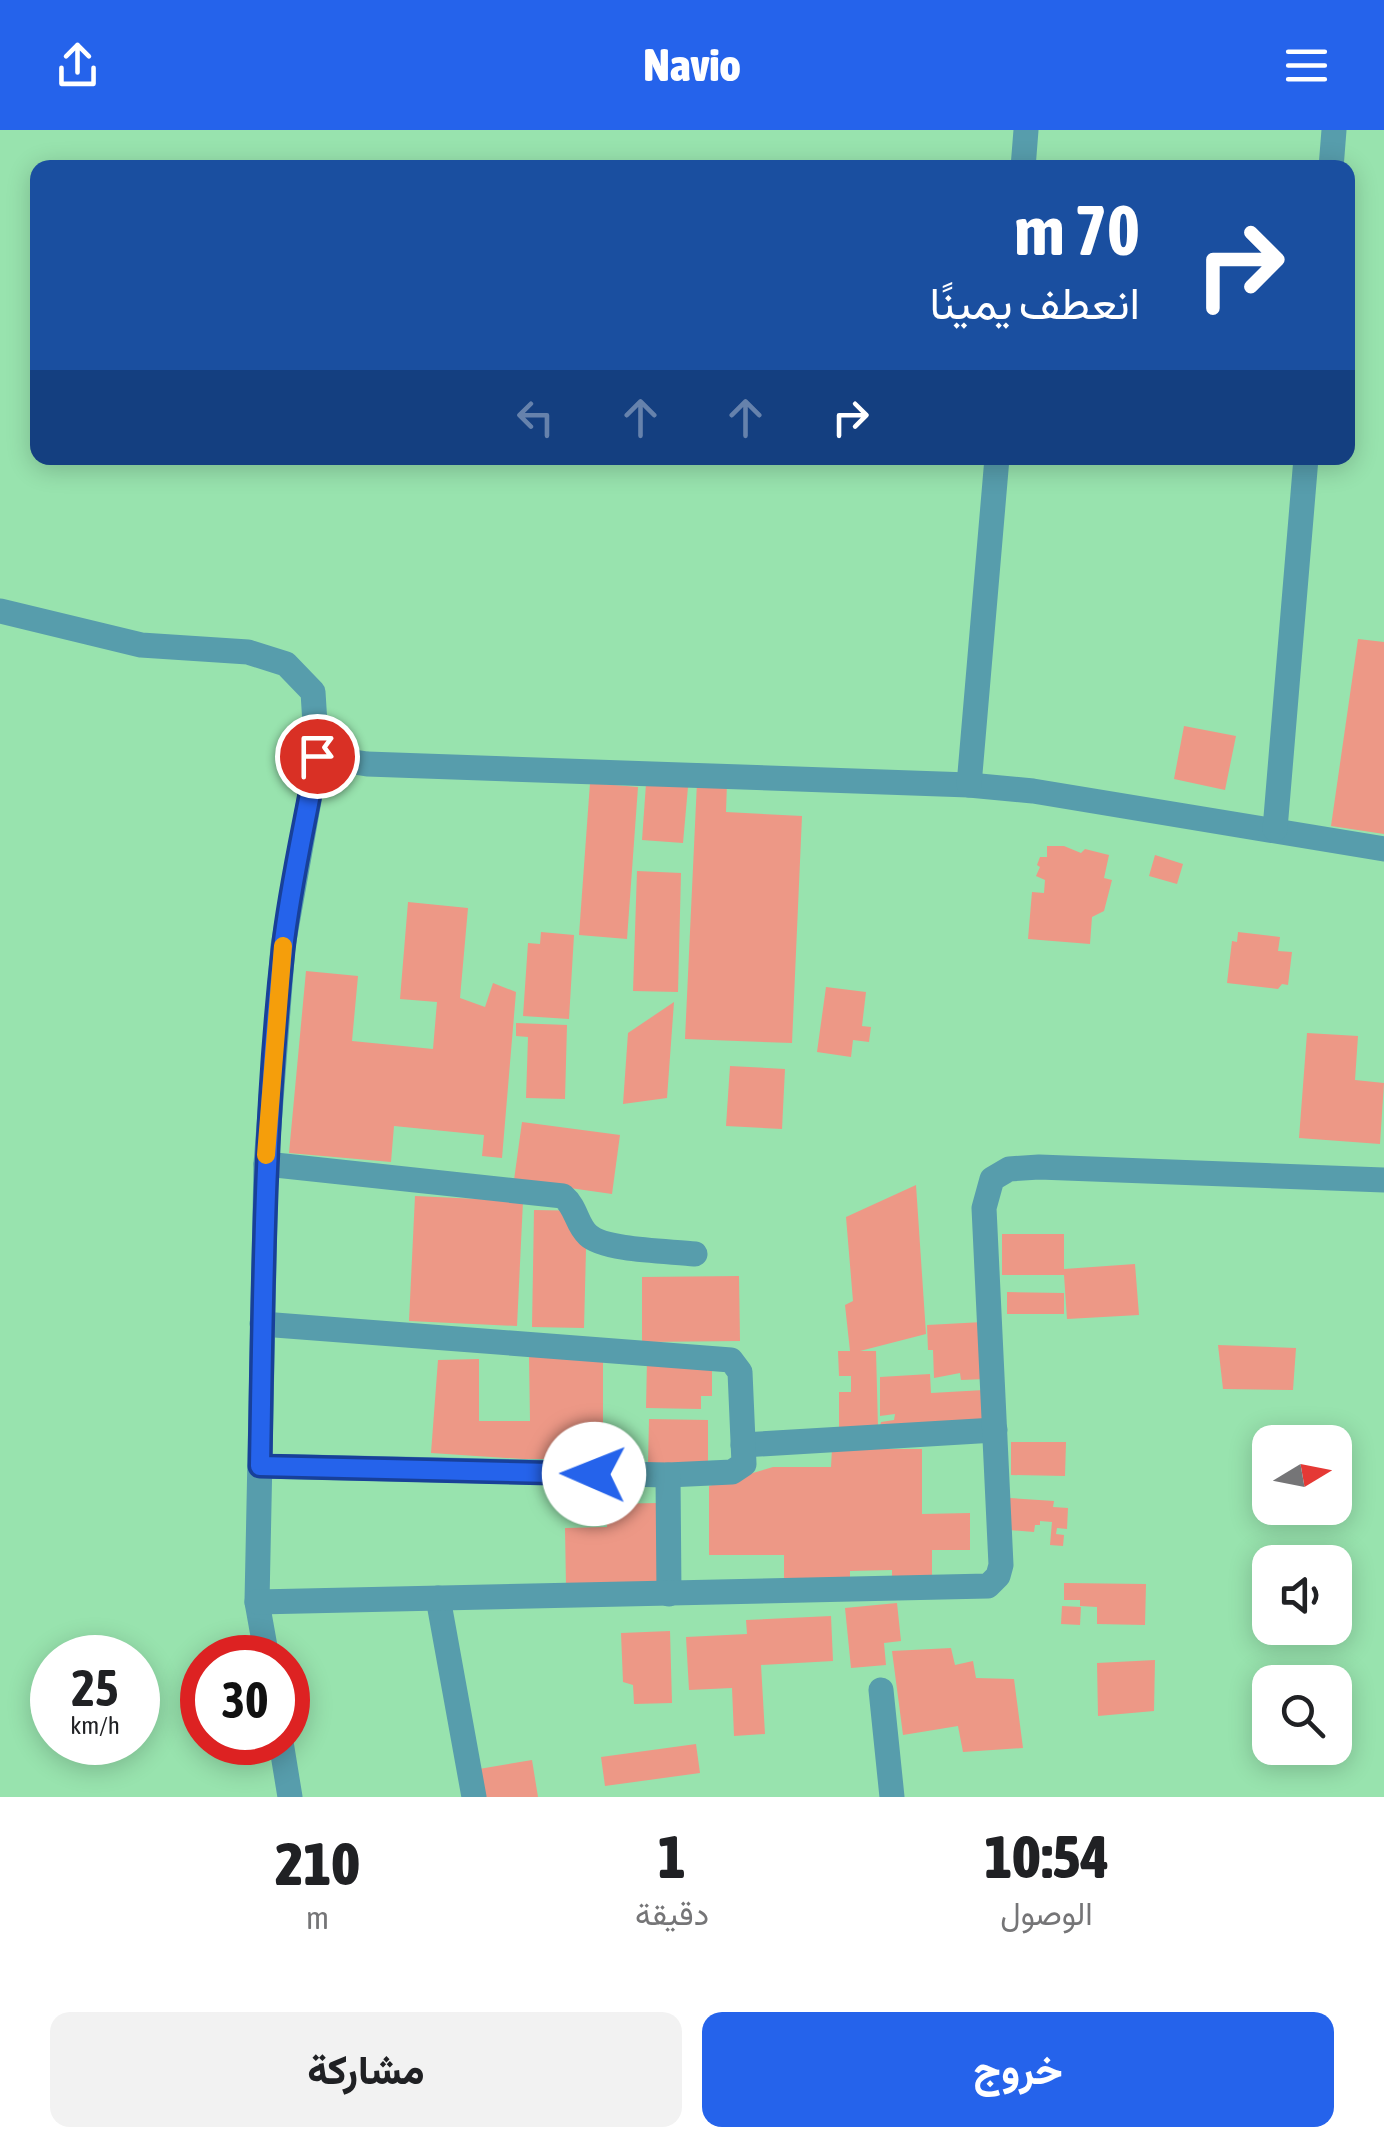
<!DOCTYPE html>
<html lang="ar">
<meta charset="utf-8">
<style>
:root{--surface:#fff;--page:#f2f2f2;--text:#202124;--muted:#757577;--accent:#2563eb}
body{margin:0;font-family:"Asap Condensed",Vazirmatn,sans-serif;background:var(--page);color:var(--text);direction:rtl;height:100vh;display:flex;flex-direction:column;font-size:38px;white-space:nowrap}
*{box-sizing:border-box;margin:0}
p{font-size:32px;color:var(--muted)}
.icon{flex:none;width:55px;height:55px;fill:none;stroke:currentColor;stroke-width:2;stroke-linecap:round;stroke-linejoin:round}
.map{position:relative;height:1667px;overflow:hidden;direction:ltr}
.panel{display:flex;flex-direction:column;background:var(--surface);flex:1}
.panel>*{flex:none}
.guide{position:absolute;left:30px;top:30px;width:1325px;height:305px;border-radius:20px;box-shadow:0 5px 25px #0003;direction:rtl;background:#1a4fa0;color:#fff;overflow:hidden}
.needle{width:65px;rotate:80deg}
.buttons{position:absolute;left:1252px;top:1295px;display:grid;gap:20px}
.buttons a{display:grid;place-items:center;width:100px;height:100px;border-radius:20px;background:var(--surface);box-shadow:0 5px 25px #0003;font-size:50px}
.speed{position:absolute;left:30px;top:1505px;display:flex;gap:20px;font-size:50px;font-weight:700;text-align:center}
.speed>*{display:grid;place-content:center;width:130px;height:130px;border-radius:50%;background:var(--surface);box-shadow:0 5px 25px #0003;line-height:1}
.speed small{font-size:25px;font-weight:400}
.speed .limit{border:15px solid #d22;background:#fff;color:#111}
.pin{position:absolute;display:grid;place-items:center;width:85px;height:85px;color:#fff;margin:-42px;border:5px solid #fff;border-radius:50%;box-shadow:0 2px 10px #0007}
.me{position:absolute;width:110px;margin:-55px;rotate:271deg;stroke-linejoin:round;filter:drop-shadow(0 0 8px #0008)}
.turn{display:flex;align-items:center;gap:35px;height:210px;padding:0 50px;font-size:45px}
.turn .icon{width:130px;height:130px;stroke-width:2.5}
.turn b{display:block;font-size:70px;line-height:85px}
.lanes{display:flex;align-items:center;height:95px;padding:0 50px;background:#0003;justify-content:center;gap:50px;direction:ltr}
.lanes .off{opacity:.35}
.eta{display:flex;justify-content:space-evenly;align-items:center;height:170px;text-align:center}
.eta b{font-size:60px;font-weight:800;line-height:70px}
.action{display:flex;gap:20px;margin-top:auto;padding:20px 50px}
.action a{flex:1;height:115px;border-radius:20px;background:var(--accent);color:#fff;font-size:40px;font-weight:800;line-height:115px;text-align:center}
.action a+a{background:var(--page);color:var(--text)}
header{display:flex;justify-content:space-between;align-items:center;height:130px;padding:0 50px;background:var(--accent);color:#fff;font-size:45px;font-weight:800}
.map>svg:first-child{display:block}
.building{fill:#ed9886}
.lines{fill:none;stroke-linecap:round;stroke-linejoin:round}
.minor{stroke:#579dac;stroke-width:25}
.route-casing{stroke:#184099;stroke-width:25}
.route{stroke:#2563eb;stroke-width:18}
.slow{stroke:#f59e0b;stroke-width:18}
</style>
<header><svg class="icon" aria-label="menu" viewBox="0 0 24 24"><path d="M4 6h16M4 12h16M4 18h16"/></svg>Navio<svg class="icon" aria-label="share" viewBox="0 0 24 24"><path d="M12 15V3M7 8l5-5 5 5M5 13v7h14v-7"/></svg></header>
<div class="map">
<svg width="1384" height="1667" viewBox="0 0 1384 1667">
<rect width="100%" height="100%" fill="#98e3ae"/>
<g class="building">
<path d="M1358 509 1384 512V704L1331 696Z"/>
<path d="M1184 596 1236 606 1225 660 1174 649Z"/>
<path d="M697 652 727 653 726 682 802 686 792 913 685 909Z"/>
<path d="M590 653 638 657 627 809 579 805Z"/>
<path d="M646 654 688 657 683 713 642 710Z"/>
<path d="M1047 716H1064L1081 723 1085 719 1109 725 1104 748 1112 750 1104 781 1092 787 1090 814 1028 809 1032 762 1044 763 1045 750 1036 746 1040 737 1037 735 1040 727H1047Z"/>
<path d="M1155 725 1183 734 1177 754 1149 746Z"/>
<path d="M637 741 681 743 678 862 633 861Z"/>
<path d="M408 772 468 778 460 868 485 877 493 853 516 862 502 1028 482 1026 484 1005 394 996 391 1032 289 1023 306 841 358 846 352 911 433 919 437 872 400 869Z"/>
<path d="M541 802 574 805 569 889 523 886 528 813 540 814Z"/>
<path d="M1238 802 1280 807 1278 821 1292 822 1288 855 1282 854 1278 859 1227 853 1232 811 1237 812Z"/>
<path d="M826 857 866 862 862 896 871 897 869 912 853 910 851 927 817 922Z"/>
<path d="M674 872 667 968 623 974 628 903Z"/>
<path d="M516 893 567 895 565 969 526 968 528 907 516 906Z"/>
<path d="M1307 903 1358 906 1355 950 1384 953 1380 1014 1299 1008Z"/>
<path d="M730 936 785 939 782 999 726 996Z"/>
<path d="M522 992 620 1005 612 1064 514 1050Z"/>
<path d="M916 1055 926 1204 860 1221H876L878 1297 839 1298V1262H851V1246H839L838 1221H850L845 1175 853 1171 846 1087Z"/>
<path d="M415 1066 523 1071 517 1196 409 1191Z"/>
<path d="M534 1080 587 1081 584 1198 532 1197Z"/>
<path d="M1002 1104H1064V1139L1135 1134 1139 1185 1067 1189 1064 1145H1002Z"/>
<path d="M739 1146 740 1211 642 1212V1147Z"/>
<path d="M1007 1162 1064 1163V1184H1007Z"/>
<path d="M983 1192 986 1249 961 1250 960 1243 934 1248 933 1220H928L927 1195Z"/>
<path d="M1218 1215 1296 1218 1293 1260 1223 1259Z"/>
<path d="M529 1227H603V1329H523L431 1323 438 1230 479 1229V1291H530Z"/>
<path d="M647 1230 712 1231V1266H701V1279L646 1278Z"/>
<path d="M930 1244 931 1263 984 1260 985 1290 879 1301 881 1292 894 1290 895 1284 880 1286V1247Z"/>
<path d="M649 1289 708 1290V1334H648Z"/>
<path d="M1011 1312H1066L1065 1346 1011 1345Z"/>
<path d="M832 1319H922V1384L970 1383V1420H932V1449H892V1440L850 1441V1455H784V1425H709V1356L773 1337H831Z"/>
<path d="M1010 1368 1054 1371 1053 1377 1068 1378 1067 1399 1057 1398 1056 1404 1064 1405 1063 1416 1050 1415 1052 1392 1040 1391V1395H1035L1034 1402 1008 1400Z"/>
<path d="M658 1373 660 1453 566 1456 565 1398 607 1397 606 1374Z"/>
<path d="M1064 1453 1146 1454 1145 1495 1097 1494V1477L1080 1476V1470H1064Z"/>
<path d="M897 1473 901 1511 884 1513 886 1535 851 1538 845 1478Z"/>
<path d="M1062 1476 1081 1477 1080 1495 1061 1494Z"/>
<path d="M831 1486 833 1531 761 1535 765 1604 734 1606 732 1558 689 1560 686 1507 747 1504 746 1490Z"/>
<path d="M670 1501 672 1573 634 1574 633 1555 623 1552 621 1503Z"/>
<path d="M951 1518 955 1535 973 1531 976 1548 1014 1549 1023 1618 963 1622 958 1596 903 1605 892 1521Z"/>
<path d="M1155 1530 1154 1581 1098 1586 1097 1533Z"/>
<path d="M696 1614 700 1643 605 1656 601 1627Z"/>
<path d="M532 1630 538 1667H483L479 1639Z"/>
</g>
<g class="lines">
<g class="minor">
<path d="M1023 38 1026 0"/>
<path d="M1331 38 1334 0"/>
<path d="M0 481 141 515 248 522 286 534 313 562 317 626 283 816 266 1034 257 1472 267 1528"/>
<path d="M317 626 367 634 969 655 1033 661 1384 719"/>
<path d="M969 655 997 328"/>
<path d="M1275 699 1306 328"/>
<path d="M266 1034 563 1066C577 1078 576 1094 588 1105 605 1121 670 1121 695 1124"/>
<path d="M743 1315 995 1300"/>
<path d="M260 1336 668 1345 732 1342 744 1334 740 1242 731 1230 262 1194"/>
<path d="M668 1345 669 1464"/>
<path d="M438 1468 474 1667"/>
<path d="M257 1472 988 1456 998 1446 1001 1435 984 1078 992 1049 1009 1039 1039 1037 1384 1050"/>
<path d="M881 1560 892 1667"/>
<path d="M281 1612 290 1667"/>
</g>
</g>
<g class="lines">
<defs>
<path id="route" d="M317 626C306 690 290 755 283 820 264 991 263 1163 260 1336L594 1344"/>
</defs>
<use href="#route" class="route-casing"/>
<use href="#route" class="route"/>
<path class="slow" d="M266 1025 283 816"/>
</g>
</svg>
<div class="buttons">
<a><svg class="needle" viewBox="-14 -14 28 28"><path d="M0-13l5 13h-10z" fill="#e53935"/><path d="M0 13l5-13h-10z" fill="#757577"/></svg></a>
<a><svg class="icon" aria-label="sound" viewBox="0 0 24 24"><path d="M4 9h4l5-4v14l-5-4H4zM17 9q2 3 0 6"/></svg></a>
<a><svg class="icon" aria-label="search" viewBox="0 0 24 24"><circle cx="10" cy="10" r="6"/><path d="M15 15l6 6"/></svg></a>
</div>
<div class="speed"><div>25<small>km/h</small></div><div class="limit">30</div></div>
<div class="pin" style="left:317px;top:626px;background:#d93025"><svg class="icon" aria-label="arrive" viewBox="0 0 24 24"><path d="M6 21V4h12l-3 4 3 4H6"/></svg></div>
<svg class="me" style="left:594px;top:1344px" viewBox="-20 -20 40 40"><circle r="19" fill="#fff"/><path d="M0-13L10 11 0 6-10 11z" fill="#2563eb"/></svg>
<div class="guide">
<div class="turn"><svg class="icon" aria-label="right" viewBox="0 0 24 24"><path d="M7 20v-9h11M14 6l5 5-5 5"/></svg><div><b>70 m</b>انعطف يمينًا</div></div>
<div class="lanes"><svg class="icon off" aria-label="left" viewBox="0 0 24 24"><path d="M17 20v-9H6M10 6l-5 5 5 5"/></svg><svg class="icon off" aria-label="ahead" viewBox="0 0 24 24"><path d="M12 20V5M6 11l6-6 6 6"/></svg><svg class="icon off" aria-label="ahead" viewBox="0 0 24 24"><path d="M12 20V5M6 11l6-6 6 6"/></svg><svg class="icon" aria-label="right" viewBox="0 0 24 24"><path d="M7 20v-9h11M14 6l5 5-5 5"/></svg></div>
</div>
</div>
<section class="panel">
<div class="eta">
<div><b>10:54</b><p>الوصول</p></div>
<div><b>1</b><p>دقيقة</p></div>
<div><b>210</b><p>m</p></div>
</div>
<div class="action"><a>خروج</a><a>مشاركة</a></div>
</section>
